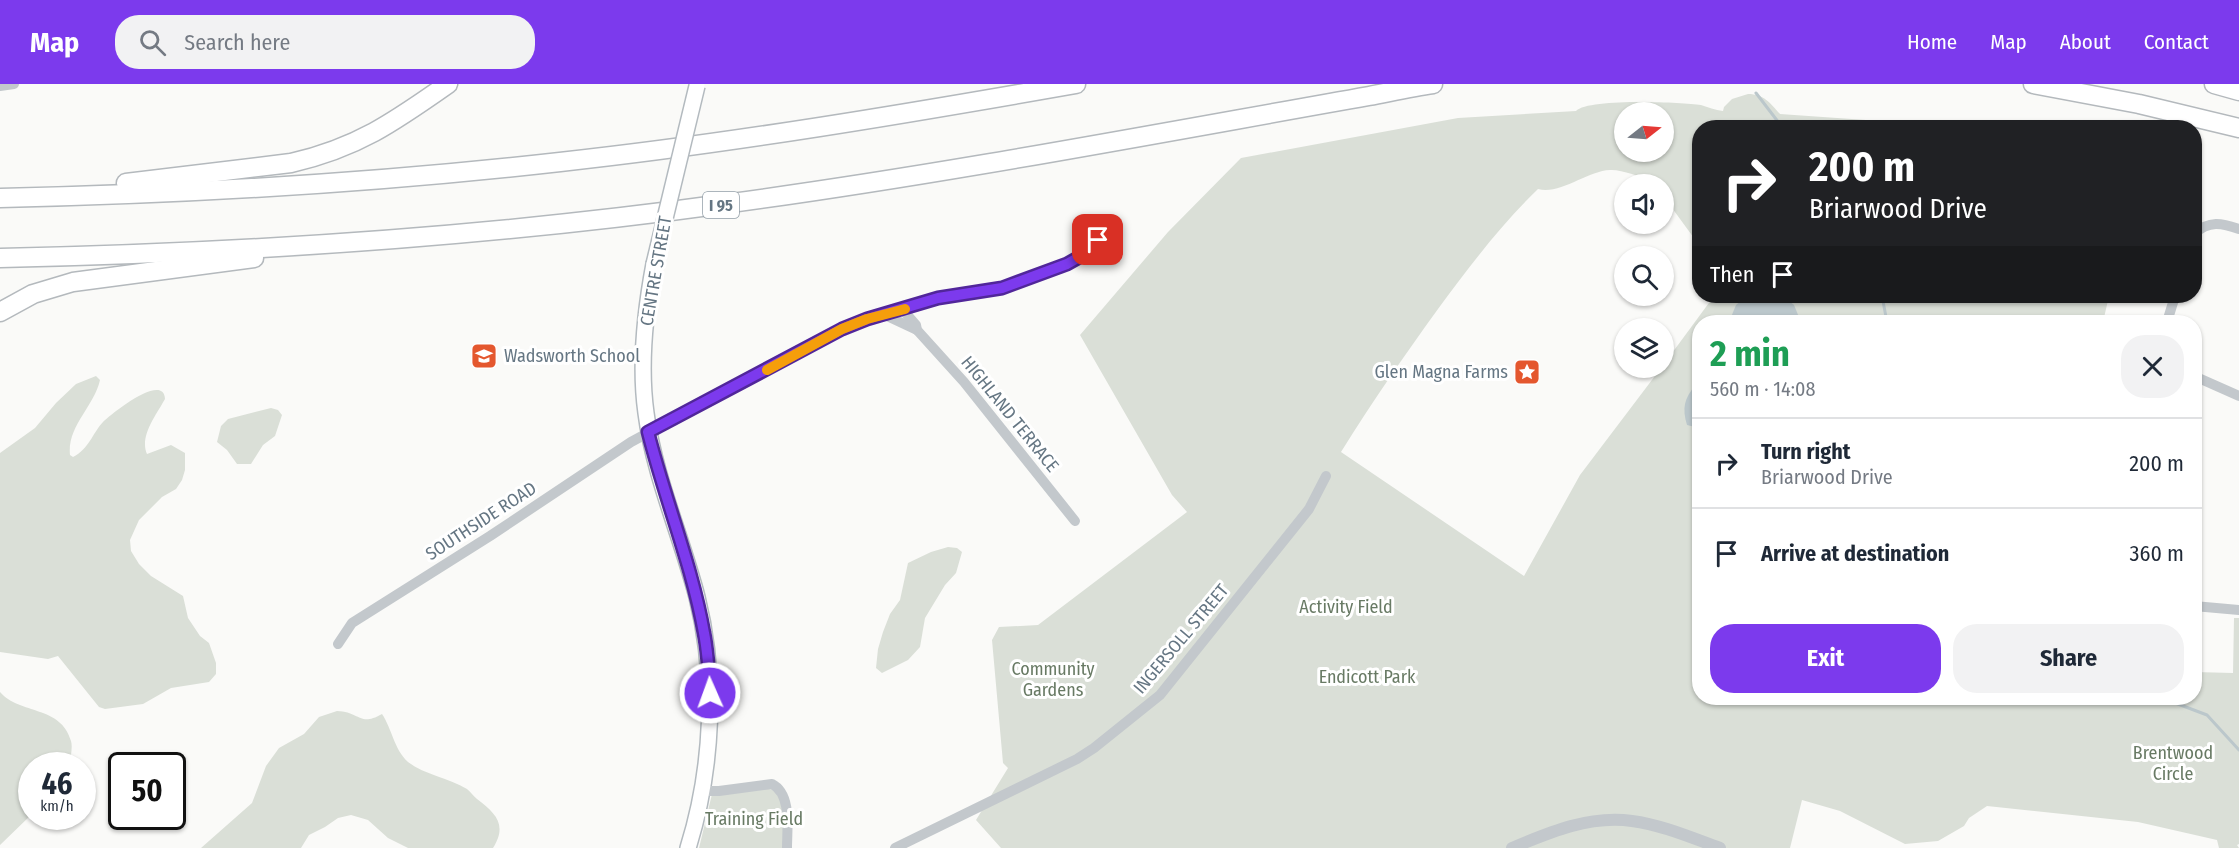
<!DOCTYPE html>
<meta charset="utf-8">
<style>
:root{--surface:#fff;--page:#f2f2f3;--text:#1f2937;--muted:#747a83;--line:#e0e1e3;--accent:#7c3aed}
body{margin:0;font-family:"Fira Sans Condensed",sans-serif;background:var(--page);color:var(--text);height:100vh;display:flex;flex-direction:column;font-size:22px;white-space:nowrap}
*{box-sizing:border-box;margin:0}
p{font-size:20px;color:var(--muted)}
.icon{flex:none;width:33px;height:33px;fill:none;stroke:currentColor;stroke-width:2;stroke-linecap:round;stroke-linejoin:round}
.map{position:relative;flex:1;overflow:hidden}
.details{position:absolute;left:1692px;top:231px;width:510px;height:390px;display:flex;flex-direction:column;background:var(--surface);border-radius:24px;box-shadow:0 2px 4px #0004}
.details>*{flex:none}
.top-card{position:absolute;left:1692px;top:36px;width:510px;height:183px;border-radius:24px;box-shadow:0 2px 4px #0004;background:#202124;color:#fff;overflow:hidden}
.needle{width:39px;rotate:73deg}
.tools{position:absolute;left:1614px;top:18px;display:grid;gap:12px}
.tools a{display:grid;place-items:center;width:60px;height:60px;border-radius:50%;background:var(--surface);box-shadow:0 2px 4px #0004;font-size:30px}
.speed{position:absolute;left:18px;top:668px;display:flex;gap:12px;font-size:30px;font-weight:700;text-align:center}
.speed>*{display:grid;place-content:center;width:78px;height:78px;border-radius:50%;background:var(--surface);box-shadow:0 2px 4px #0004;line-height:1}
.speed small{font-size:15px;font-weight:400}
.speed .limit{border:3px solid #111;border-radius:9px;background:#fff;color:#111}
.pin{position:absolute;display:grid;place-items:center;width:51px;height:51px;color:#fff;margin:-26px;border-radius:12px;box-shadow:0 3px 9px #0006}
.me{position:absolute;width:66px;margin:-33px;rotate:358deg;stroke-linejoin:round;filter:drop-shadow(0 0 4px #0008)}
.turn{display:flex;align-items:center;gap:21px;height:126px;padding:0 18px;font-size:27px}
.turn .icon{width:78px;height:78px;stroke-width:2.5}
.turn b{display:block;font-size:42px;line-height:51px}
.then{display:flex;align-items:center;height:57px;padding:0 18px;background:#0003;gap:12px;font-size:22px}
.round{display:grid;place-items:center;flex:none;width:63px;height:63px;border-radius:24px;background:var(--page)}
.headline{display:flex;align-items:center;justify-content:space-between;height:102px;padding:0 18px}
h1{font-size:36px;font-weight:700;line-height:45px;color:#1e9e55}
.action{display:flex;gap:12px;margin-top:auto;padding:12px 18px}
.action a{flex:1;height:69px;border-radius:24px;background:var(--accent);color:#fff;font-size:24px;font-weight:700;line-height:69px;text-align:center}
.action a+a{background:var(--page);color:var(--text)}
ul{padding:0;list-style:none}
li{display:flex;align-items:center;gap:18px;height:90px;padding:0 18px;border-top:2px solid var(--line)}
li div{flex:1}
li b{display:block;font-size:22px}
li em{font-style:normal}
header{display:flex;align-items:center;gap:36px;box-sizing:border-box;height:84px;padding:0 30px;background:var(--accent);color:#fff}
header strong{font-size:28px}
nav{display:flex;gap:33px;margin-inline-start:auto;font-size:21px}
.search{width:420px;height:54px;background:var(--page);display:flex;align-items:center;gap:15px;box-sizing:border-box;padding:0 21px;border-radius:24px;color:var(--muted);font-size:22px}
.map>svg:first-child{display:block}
.green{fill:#dadfd7;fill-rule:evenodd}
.water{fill:#bbc7cb}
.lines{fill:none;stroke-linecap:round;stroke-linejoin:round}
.stream{stroke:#bbc7cb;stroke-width:3}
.secondary-casing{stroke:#b3babf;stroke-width:18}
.motorway-casing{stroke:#b4b9bd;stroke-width:21}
.minor{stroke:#c3c8cc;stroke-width:10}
.tertiary{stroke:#c3c8cc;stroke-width:12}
.secondary{stroke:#fff;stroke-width:15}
.motorway{stroke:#fff;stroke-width:18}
.secondary-bridge-casing{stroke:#b3babf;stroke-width:18;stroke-linecap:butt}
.secondary-bridge{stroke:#fff;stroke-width:15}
.route-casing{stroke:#51269a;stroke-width:15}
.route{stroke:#7c3aed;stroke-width:10}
.slow{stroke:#f59e0b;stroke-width:10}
.labels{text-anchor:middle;stroke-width:6;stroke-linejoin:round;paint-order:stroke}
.shield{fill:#fff;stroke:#939fa8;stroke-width:1.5}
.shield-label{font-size:16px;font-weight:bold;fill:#657683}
.street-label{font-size:18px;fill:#657683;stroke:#fff}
.poi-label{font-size:18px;fill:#657683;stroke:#fff;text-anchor:start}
.park-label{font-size:18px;fill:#687a64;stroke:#fff}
</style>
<header>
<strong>Map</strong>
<div class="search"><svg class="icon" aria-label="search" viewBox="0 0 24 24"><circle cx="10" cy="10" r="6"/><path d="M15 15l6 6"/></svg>Search here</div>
<nav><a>Home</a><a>Map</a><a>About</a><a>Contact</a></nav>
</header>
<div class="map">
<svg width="2239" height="764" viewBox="0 0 2239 764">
<rect width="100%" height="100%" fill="#fafaf8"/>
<g class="green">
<path d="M1748 10C1764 10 1770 19 1780 30L1966 43 1700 44 1699 161 1664 113V100H1654L1651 96C1641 93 1620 85 1610 86 1587 87 1560 111 1538 105 1500 142 1469 183 1438 225 1404 272 1372 318 1341 368L1524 492 1580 391 1661 284H1664V280L1714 212H2109L2103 238H1700V614H2194L2195 588 2233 589 2234 534H2239V760L2237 761 2239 764H2219L2217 756 2138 738 1987 722 1969 734 1964 742 1938 757 1905 760 1840 727 1802 716 1790 764H1001L976 736 1008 684 1003 679 992 556 999 543 1038 541 1187 428 1172 411 1080 251 1168 148 1241 74 1458 34 1576 27C1588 14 1680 18 1701 21 1708 23 1715 26 1723 27L1724 23 1732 15ZM1624 28H1664V68H1624Z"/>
<path d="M96 292 100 296C94 323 67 342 70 371L73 373C89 365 92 350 103 338 112 329 164 288 165 315 157 330 139 352 147 370L171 361 185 369V386L182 396 176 405 162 413 139 436 130 456 131 467 139 480 151 492 183 512 188 534 200 552 209 559 216 579V590L209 598 171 604 143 620 105 625 99 623 58 572 48 575 0 568V369L35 344 56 319 76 300Z"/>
<path d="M271 324 278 326 282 331 275 352 263 361 251 380H237L227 366 217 358 221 342 228 335Z"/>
<path d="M948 463 957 464 962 468 956 489 945 501 925 534 920 563 908 576 882 589 876 584 878 565 883 548 890 530 900 516 908 479 931 468Z"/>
<path d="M0 608C20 631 61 621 71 657 73 664 70 674 70 681H32L31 731 0 761Z"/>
<path d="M337 627C361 628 359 643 382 630 392 645 394 665 408 678 425 691 449 694 467 705 471 708 473 712 477 715 495 729 508 740 493 764H408L388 754 368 736 351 731 338 734 325 743 309 751 301 764H201L252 719 266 682 279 664 304 650 319 633Z"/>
<path d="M762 704C766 705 772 704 775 708 786 719 784 749 784 764H699L712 710Z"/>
</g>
<g class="water">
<path d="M1747 212H1783L1794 221 1801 238H1729L1736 221Z"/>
<path d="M1695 302 1699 303V344L1687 341C1682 325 1684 314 1695 302Z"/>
</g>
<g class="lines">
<g class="stream">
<path d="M1756 9 1779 39 1780 44"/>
<path d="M1882 212 1887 238"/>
<path d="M2153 614H2162L2207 631 2239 666"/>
</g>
<defs>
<path id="secondary" d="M654 180C645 228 639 279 646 329 654 392 681 451 697 513 717 593 713 684 688 764"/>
<g id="motorway">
<path d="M2033 0 2139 20 2239 44"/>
<path d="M2214 0 2239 7"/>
<path d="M126 99 291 79C357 64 394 38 448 0"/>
<path d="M0 114C187 110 374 99 560 78 733 59 905 30 1076 0"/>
<path d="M0 174C242 169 484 153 724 120 940 91 1154 50 1369 12 1390 8 1412 3 1433 0"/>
<path d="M0 228 33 210 73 198 254 174"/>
</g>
</defs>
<use href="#secondary" class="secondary-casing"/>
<use href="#motorway" class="motorway-casing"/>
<g class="minor">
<path d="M0 2 14 0"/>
<path d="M2194 150C2209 136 2222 139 2239 145"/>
<path d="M903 226 916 241 917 246 964 298 1075 437"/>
<path d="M885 231 917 246"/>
<path d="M2167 238 2175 212"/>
<path d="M2194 292 2239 312"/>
<path d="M2194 522 2239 526"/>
<path d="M338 560 352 539 490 452 631 358 809 262 867 235 938 214 1002 204 1067 180 1083 171 1098 155"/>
<path d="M702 707H719L772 700C792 710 787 745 787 764"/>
<path d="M895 764 1077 675 1094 664 1160 611 1309 425 1326 392"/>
</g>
<path class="tertiary" d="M1512 764C1550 748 1590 731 1632 737 1662 741 1692 754 1720 764"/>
<use href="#secondary" class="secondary"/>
<use href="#motorway" class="motorway"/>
<defs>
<path id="secondary-bridge" d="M654 180 697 2"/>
</defs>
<use href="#secondary-bridge" class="secondary-bridge-casing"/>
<use href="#secondary-bridge" class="secondary-bridge"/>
</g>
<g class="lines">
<defs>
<path id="route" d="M710 609C709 589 708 569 704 549 692 481 665 416 648 348L842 245 867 235 938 214 1002 204 1067 180 1083 171 1098 156"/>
</defs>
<use href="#route" class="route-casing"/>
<use href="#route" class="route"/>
<path class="slow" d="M767 286 842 245 867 235 905 225"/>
</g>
<defs>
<symbol id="school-square" viewBox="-11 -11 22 22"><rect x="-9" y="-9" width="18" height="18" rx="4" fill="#e4572e" stroke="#fff"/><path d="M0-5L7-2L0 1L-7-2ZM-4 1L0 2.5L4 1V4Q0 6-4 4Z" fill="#fff"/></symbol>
<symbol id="sight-square" viewBox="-11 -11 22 22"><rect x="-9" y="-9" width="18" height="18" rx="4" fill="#e4572e" stroke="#fff"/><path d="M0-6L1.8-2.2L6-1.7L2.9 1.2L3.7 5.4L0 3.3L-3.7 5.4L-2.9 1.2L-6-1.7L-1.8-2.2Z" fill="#fff"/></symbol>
</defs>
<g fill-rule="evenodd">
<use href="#school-square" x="469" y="257" width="30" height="30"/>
<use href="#sight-square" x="1512" y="273" width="30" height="30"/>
</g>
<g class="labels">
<rect class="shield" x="703" y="108" width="36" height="26" rx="4.5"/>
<g class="shield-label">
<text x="721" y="127">I 95</text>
</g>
<g class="street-label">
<text transform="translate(656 187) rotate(-80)" y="6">CENTRE STREET</text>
<text transform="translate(1010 330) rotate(51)" y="6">HIGHLAND TERRACE</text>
<text transform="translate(481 437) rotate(-33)" y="6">SOUTHSIDE ROAD</text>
<text transform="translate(1181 555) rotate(-50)" y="6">INGERSOLL STREET</text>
</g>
<g class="poi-label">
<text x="504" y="278">Wadsworth School</text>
<text x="1508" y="294" text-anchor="end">Glen Magna Farms</text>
</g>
<g class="park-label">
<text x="1346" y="529">Activity Field</text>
<text x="1053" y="591">Community<tspan x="1053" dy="21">Gardens</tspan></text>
<text x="1367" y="599">Endicott Park</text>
<text x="2173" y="675">Brentwood<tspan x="2173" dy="21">Circle</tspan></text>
<text x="754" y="741">Training Field</text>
</g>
</g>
</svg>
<div class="tools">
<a><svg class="needle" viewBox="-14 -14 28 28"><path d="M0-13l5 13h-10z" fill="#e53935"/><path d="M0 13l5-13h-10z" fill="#747a83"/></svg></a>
<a><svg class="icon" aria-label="sound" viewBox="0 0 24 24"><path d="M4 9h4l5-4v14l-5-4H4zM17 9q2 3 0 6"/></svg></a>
<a><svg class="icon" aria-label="search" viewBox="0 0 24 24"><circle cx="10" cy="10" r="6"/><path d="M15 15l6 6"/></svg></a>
<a><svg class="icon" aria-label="layers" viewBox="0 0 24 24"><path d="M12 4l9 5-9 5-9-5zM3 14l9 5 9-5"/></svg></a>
</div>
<div class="speed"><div>46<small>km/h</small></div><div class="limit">50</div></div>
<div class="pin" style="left:1098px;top:156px;background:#d93025"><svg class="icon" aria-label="arrive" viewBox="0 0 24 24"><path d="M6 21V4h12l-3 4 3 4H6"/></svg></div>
<svg class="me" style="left:710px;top:609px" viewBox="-20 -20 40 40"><circle r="17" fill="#7c3aed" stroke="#fff" stroke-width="3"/><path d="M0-11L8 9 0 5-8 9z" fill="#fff"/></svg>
<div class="top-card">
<div class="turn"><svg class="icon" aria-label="right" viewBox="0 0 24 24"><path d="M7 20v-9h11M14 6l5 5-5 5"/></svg><div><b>200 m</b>Briarwood Drive</div></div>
<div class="then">Then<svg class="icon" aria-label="arrive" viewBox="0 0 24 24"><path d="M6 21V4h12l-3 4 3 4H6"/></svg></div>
</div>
<section class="details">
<div class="headline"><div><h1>2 min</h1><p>560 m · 14:08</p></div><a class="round"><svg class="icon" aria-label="close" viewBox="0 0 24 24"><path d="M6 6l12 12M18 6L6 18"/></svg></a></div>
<ul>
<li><svg class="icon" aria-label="right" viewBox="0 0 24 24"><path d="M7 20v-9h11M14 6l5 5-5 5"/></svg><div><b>Turn right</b><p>Briarwood Drive</p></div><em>200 m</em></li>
<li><svg class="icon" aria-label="arrive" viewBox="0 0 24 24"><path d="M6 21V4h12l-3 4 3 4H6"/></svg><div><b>Arrive at destination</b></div><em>360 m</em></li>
</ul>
<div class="action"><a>Exit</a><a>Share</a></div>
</section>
</div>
